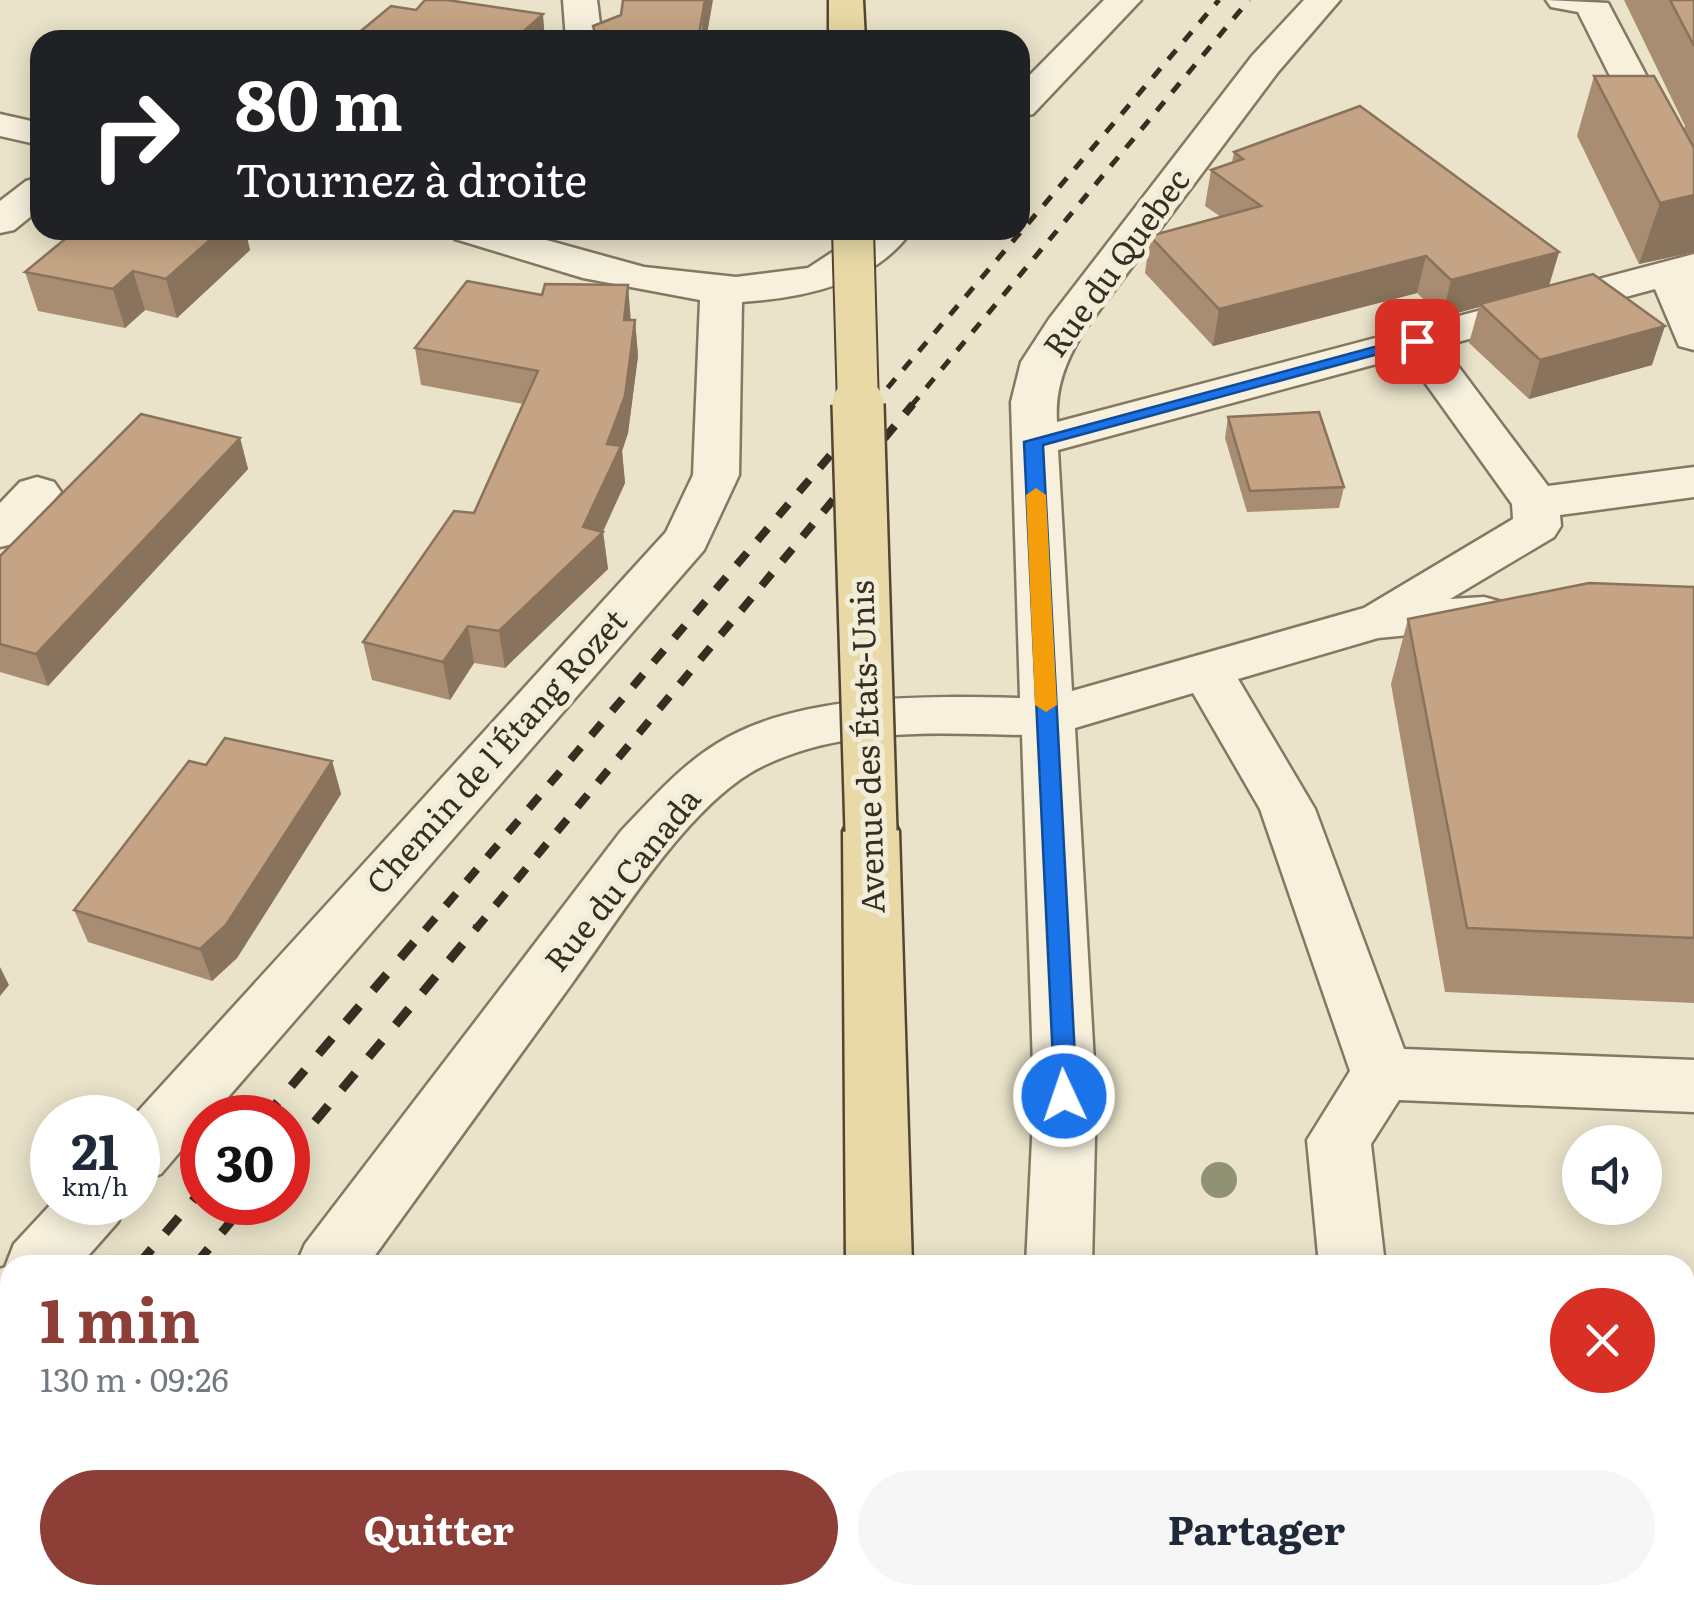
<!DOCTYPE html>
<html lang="fr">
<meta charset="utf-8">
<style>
:root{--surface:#fff;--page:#f6f6f7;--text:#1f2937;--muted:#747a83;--accent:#8d3e37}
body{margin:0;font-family:Literata,serif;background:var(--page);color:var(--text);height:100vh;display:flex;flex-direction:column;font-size:38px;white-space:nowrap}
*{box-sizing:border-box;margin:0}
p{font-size:32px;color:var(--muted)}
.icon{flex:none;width:55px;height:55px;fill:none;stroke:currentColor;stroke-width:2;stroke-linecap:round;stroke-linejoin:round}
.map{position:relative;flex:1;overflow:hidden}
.panel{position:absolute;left:0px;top:1255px;width:1695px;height:350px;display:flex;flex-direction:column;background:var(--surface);border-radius:30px 30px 0 0;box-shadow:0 5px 25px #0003}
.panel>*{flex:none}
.guide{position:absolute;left:30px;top:30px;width:1000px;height:210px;border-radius:30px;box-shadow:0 5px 25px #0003;background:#202124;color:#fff;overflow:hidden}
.buttons{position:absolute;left:1562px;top:1125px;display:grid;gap:20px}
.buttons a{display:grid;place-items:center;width:100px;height:100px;border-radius:50%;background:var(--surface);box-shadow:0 5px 25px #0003;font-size:50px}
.speed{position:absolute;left:30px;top:1095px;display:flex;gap:20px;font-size:50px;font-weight:700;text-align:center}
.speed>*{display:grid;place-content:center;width:130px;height:130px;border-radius:50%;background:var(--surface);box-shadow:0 5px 25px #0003;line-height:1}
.speed small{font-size:25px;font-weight:400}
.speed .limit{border:15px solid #d22;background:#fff;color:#111}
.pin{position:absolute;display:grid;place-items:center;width:85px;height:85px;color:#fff;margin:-42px;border-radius:20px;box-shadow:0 5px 15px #0006}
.me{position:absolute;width:110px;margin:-55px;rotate:357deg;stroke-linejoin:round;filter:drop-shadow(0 0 8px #0008)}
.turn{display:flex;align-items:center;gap:35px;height:210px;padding:0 40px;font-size:45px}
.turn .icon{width:130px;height:130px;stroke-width:2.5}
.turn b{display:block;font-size:70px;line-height:85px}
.round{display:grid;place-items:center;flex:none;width:105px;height:105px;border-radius:52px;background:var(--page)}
.head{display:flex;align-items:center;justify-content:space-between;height:170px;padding:0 40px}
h1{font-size:60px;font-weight:700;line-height:75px;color:var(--accent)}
.button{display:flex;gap:20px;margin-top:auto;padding:20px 40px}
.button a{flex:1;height:115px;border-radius:60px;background:var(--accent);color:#fff;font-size:40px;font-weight:700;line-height:115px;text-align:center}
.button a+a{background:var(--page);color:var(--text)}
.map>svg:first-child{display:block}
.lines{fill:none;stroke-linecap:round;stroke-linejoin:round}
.minor-casing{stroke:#857760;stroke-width:5}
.major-casing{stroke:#544534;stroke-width:5}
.minor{fill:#f6f0dd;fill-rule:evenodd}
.major{fill:#e8d9a7;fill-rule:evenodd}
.rail-far2{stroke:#372e22;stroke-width:5;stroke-dasharray:12 12;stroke-linecap:butt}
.rail-far1{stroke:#372e22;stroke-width:8;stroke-dasharray:16 16;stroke-linecap:butt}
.rail{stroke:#372e22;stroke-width:9;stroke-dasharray:21 21;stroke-linecap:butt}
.major-bridge-far1-casing{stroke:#544534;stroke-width:44;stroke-linecap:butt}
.major-bridge-casing{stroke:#544534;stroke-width:56;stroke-linecap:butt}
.major-bridge-far1{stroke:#e8d9a7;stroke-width:40}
.major-bridge{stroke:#e8d9a7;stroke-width:51}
.tree{fill:#8f9373}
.wall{fill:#a98d72}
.shaded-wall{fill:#89735c}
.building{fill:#c4a484;stroke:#89735c;stroke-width:2.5}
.route{fill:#1a73e8;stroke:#114b97;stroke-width:2.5}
.slow{fill:#f59e0b}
.labels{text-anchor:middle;stroke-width:10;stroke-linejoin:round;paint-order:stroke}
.street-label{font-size:32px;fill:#372e22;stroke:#f2edd9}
</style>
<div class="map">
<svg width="1694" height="1605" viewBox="0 0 1694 1605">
<rect width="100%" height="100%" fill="#eae3ca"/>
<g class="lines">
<defs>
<g id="minor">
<path d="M563 0H597L602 40H566Z"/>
<path d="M1104 0H1141L1033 114 1020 117V85Z"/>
<path d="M1304 0H1340L1278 72 1083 332C1066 361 1055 387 1057 422L1694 254V350L1679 346 1655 289 1443 346 1548 486 1694 467V497L1560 515 1561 526 1554 537 1450 599 1484 597 1502 602 1509 614 1502 626 1378 638 1238 679 1315 809 1404 1049 1694 1060V1112L1399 1100 1371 1144 1385 1265H1319L1307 1140 1350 1071 1260 809 1193 693 1075 728 1096 1097 1092 1265H1026L1034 1097 1022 735C935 733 841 727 761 767 689 803 620 918 573 982 504 1077 436 1171 368 1265H296L305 1244 621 831C652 799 680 766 718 743 798 693 929 696 1020 698L1011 402 1021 362 1049 319 1252 56ZM1406 356 1512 504 1513 519 1364 608 1072 691 1058 450Z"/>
<path d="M1546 0 1608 3 1694 166V216L1680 212 1674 204 1578 12 1551 7Z"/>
<path d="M0 114 40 123V145L0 136Z"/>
<path d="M40 177V209L14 230 0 233V201L26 181Z"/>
<path d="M449 230H510L644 267 736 277 808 268 866 230H912C875 284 803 298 742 302L739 475 704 550 210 1118H202V1126L161 1174 138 1182V1118H132L666 532 693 475 700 300 583 278 455 239Z"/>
<path d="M37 477 54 482 61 492 17 543 0 547V503L20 482Z"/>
<path d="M53 1202H127L118 1222 80 1265H10V1333L0 1336V1269L5 1267 14 1244Z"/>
<path d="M1694 1511V1588L1685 1591V1515Z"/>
<path d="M155 1595H229L230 1605H154Z"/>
<path d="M990 1595H1064V1605H988Z"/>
<path d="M1394 1595H1576L1572 1605H1398Z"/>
</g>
<g id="major">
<path d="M829 0H863L865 40H829Z"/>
<path d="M871 810 891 816 899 831 912 1265H846L843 831 851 816Z"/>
<path d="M848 1595H922L923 1605H847Z"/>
</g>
</defs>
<use href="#minor" class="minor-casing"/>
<use href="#major" class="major-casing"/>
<use href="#minor" class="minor"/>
<use href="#major" class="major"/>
<g class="rail-far2">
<path d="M872 406 1219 0"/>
<path d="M911 406 1249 0"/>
</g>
<g class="rail-far1">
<path d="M425 930 874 404"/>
<path d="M475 930 913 404"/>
</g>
<g class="rail">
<path d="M264 1118 427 927"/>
<path d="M288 1154 477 927"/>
<path d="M138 1265 202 1190"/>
<path d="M195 1265 247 1202"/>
<path d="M0 1427 10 1415"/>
<path d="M0 1499 10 1487"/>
</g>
<defs>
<path id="major-bridge-far1" d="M853 230 858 406"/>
<path id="major-bridge" d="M858 404 871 831"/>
</defs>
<use href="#major-bridge-far1" class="major-bridge-far1-casing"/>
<use href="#major-bridge" class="major-bridge-casing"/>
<use href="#major-bridge-far1" class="major-bridge-far1"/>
<use href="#major-bridge" class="major-bridge"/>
</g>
<circle class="tree" cx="1219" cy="1180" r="18"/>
<g class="wall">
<path d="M1624 0H1694V252L1639 264 1577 136 1594 76 1683 131 1685 126Z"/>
<path d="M1234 152 1559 252 1549 285 1652 365 1529 399 1469 343 1479 307 1442 317 1417 293 1213 346 1145 273 1150 236 1221 217 1205 206 1211 170 1232 162Z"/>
<path d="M76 230H245L250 250 177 318 145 310 125 328 38 311 25 272Z"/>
<path d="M631 320H635L638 356 628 433 622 451 625 483 603 532 608 569 505 668 474 663 450 700 372 680 363 642 474 513 523 404 421 385 415 348Z"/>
<path d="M1228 417 1344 487 1339 508 1247 512 1225 438Z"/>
<path d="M240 438 248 469 48 686 0 672V556Z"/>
<path d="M1694 587V1003L1445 992 1391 684 1408 619Z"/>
<path d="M332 761 341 794 237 958 212 981 88 942 74 910 206 765Z"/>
</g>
<g class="shaded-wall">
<path d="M705 0H713L706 40H700Z"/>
<path d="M543 14 545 40H514Z"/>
<path d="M1694 195V252L1639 264 1660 203Z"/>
<path d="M216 230H245L250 250 177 318 166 279Z"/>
<path d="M662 230H711L662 238Z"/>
<path d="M1559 252 1548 289 1480 304 1479 307 1442 317 1451 280Z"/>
<path d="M1426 256 1417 293 1213 346 1219 309Z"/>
<path d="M133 271 145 310 125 328 113 289Z"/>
<path d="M628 285 631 322 624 320Z"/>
<path d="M635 320 638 356 628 433 622 451 625 483 602 533 603 532 608 569 505 668 499 631 583 527 607 444Z"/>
<path d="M1665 326 1652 365 1529 399 1540 360Z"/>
<path d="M240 438 248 469 48 686 36 654Z"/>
<path d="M468 626 474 663 450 700 443 662Z"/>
<path d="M332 761 341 794 237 958 212 981 200 949Z"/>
<path d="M0 967 9 985 0 996Z"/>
</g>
<g class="building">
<path d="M425 0H447L543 14 514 40H350L391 6 416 10Z"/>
<path d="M623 0H705L699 34 701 40H597L593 26 621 15Z"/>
<path d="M1670 0H1694V46Z"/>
<path d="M1594 76H1654L1694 148V195L1660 203Z"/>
<path d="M1360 106 1559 252 1451 280 1426 256 1219 309 1150 236 1261 206 1211 170 1243 159 1234 152Z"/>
<path d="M76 230H221L166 279 133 271 113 289 25 272Z"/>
<path d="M1593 274 1665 326 1540 360 1480 304Z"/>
<path d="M467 281 542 295 545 284 628 285 624 320H635L625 396 607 444 621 446 583 527 603 532 499 631 468 626 443 662 363 642 454 511 474 513 538 371 415 348Z"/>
<path d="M1319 412 1344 487 1250 491 1228 417Z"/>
<path d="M141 414 240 438 36 654 0 644V556Z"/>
<path d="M1589 583 1694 587V938L1467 928 1408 619Z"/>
<path d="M225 738 332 761 226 925 200 949 74 910 189 761 206 765Z"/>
</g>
<path class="route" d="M1411 337 1426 341 1043 445 1077 1096 1074 1104H1055L1024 442Z"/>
<path class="slow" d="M1036 488 1046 495 1057 705 1046 712 1035 705 1026 495Z"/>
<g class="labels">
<g class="street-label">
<text transform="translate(1117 263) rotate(-54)" y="11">Rue du Quebec</text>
<text transform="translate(868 747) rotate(-92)" y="11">Avenue des États-Unis</text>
<text transform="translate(497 752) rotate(-48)" y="11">Chemin de l'Étang Rozet</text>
<text transform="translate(623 880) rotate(-51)" y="11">Rue du Canada</text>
</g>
</g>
</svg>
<div class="buttons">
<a><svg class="icon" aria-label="sound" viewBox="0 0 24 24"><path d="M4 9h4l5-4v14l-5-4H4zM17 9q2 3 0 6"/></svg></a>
</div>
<div class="speed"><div>21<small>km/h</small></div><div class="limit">30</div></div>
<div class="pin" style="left:1417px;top:341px;background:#d93025"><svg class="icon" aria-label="arrive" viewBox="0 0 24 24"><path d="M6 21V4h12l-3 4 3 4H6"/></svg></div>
<svg class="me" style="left:1064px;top:1096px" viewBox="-20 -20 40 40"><circle r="17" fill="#1a73e8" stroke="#fff" stroke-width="3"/><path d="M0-11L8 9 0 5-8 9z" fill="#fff"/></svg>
<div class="guide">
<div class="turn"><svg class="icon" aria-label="right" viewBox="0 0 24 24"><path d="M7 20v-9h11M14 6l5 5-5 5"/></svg><div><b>80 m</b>Tournez à droite</div></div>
</div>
<section class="panel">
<div class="head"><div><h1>1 min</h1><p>130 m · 09:26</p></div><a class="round" style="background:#d93025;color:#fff"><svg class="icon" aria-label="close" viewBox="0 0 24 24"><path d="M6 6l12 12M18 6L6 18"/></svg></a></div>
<div class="button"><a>Quitter</a><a>Partager</a></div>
</section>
</div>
